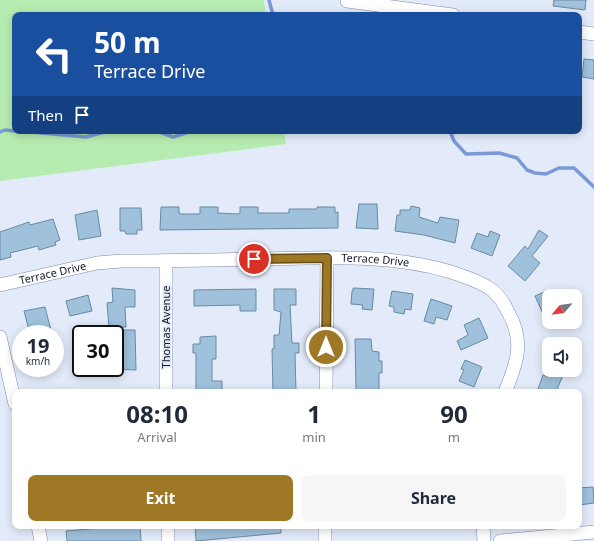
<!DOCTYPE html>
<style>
:root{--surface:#fff;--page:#f6f6f7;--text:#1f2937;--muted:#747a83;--accent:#9e7825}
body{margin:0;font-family:"Noto Sans",sans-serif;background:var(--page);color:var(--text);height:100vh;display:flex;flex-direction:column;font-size:15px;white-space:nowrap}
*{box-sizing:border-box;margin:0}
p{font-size:13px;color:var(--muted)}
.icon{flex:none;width:22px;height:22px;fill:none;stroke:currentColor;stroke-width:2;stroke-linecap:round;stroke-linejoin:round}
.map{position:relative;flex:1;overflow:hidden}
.drawer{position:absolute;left:12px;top:389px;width:570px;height:140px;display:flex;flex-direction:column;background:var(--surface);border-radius:8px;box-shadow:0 2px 10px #0003}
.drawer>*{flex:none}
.guide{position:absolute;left:12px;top:12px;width:570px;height:122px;border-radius:8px;box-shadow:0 2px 10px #0003;background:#1a4fa0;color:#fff;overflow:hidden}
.needle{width:26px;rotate:242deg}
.controls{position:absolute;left:542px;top:289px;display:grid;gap:8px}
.controls a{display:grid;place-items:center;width:40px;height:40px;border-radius:8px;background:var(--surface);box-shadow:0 2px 10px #0003;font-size:20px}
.speed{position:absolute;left:12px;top:325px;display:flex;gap:8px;font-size:20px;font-weight:700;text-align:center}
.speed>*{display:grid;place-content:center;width:52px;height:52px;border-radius:50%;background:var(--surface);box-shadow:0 2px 10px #0003;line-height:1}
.speed small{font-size:10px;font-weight:400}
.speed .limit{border:2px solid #111;border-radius:6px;background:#fff;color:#111}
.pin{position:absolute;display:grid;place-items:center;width:34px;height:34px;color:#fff;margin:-17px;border:2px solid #fff;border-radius:50%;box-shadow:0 1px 4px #0007}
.me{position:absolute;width:44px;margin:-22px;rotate:0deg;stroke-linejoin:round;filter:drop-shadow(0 0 3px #0008)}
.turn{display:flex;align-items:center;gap:14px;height:84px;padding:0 16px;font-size:18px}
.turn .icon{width:52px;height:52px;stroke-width:2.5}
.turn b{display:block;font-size:28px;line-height:34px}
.then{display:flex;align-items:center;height:38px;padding:0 16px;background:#0003;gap:8px;font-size:15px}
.eta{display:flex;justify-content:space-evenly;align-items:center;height:68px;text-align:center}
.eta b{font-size:24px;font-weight:700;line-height:28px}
.button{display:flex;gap:8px;margin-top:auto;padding:8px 16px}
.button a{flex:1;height:46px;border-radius:8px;background:var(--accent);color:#fff;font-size:16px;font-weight:700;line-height:46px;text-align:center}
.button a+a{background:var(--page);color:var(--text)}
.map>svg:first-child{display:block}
.green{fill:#b7ecb1}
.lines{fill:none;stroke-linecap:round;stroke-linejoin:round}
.stream{stroke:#799ad6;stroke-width:3.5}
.building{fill:#9fc1dc;stroke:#6989a3}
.minor-casing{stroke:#7a8bac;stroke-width:14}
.minor{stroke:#fff;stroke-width:13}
.route-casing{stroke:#674e18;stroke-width:10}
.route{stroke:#9e7825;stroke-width:7}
.labels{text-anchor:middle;stroke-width:3.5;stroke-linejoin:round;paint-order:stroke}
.street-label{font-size:11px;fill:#101623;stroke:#e3ebfa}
</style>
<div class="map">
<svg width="594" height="541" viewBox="0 0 594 541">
<rect width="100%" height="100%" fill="#e3ebfa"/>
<path class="green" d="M0 0H264L266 15H15V131H284L286 144 0 181Z"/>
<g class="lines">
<g class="stream">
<path d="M269 0 273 15"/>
<path d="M20 131 86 137 108 131"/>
<path d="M157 131 173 137 192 131"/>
<path d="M450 131 454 141 466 154 499 153 517 158 527 170 535 173 546 174 559 168H574L594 187"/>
<path d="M0 132 5 130 15 131"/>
</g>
</g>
<g class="building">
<path d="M554 0H586L585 10 553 6Z"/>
<path d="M584 59 594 60V79L582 77Z"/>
<path d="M359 204H377L378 229 356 228Z"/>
<path d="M411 206 420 208 419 217 438 223 440 217 459 220 455 243 424 235 395 231 397 215H400V210H410Z"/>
<path d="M161 207H179V213L182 214H200V207H218V213L238 214 240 213V207H258V213H289V209H317V207H335V213L338 212V228L160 230Z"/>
<path d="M120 208H141L142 230H137V234H126L125 231H120Z"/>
<path d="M97 210 101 236 79 240 75 215Z"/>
<path d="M53 219 60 240 55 242 56 245 39 250 38 246 10 253 11 257 0 260V232L29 222 30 225Z"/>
<path d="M539 230 548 236 532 256 540 263 525 281 508 266 525 246 528 249Z"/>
<path d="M490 231 500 235 492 256 471 248 477 233 488 237Z"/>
<path d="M112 288 135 290V307H125L126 327 109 328 107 303 113 302Z"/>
<path d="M353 288 374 289 372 310 362 309 363 305 351 304 352 291H353Z"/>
<path d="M256 289V311H240V305L194 306V290Z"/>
<path d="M274 289H296V305H290L292 343H299V353H295L296 392H273L272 349H274V335H279L281 312 274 310Z"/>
<path d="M549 290V327L535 296Z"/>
<path d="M392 291 413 294 411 310 405 309 404 314 394 312V307L389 306Z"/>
<path d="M88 295 92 311 70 316 66 301Z"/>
<path d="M431 299 452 306 447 320 436 317 434 324 424 321Z"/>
<path d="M45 307 52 334H30L24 311Z"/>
<path d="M479 318 488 338 461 350 457 341 468 335 464 325Z"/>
<path d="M123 330H135L136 370 115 369V359H120V348H123Z"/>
<path d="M216 336V359H212V381H222V392H196V353H193V344H200V337Z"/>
<path d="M355 339H371L372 351 379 352V361H382V373H379V392H356Z"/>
<path d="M465 360 482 367 474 387 459 381 464 370 461 369Z"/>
<path d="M548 369 563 375 556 392H537L543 375 548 377Z"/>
<path d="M593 487 594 503 579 505V488Z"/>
<path d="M124 526H140L141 541H67L66 531Z"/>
<path d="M195 526H281V533L196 541Z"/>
</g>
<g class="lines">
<defs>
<g id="minor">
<path d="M347 1 453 15"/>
<path d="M579 32 594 34"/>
<path d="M166 261V392"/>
<path id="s1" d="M0 285 97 263 122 261C167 261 211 260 255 259 321 258 387 253 451 272 465 277 480 281 492 290 499 296 504 303 508 312 525 341 517 363 505 392"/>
<path d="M0 337 15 404"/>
<path d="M326 392 327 258"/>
<path d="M38 526 41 541"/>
<path d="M483 526 484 541"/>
<path d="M168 541V526"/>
<path d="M325 541V526"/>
<path d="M500 541 594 532"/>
</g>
</defs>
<use href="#minor" class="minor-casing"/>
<use href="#minor" class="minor"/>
</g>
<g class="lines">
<defs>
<path id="route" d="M254 259 327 258 326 347"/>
</defs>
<use href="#route" class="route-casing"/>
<use href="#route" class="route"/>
</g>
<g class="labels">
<g class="street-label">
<text dy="4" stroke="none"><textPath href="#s1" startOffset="378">Terrace Drive</textPath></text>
<text dy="4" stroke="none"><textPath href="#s1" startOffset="54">Terrace Drive</textPath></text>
<text transform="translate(166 327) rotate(-90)" y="4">Thomas Avenue</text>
</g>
</g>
</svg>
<div class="controls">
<a><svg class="needle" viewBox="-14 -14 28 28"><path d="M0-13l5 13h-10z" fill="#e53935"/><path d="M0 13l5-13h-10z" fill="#747a83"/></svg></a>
<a><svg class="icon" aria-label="sound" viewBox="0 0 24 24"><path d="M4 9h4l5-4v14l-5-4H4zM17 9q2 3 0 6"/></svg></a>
</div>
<div class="speed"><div>19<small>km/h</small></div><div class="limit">30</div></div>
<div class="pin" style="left:254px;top:259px;background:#d93025"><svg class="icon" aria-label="arrive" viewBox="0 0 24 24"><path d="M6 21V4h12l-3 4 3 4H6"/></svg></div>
<svg class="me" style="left:326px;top:347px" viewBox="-20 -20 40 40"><circle r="17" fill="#9e7825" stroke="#fff" stroke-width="3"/><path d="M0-11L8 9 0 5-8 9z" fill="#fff"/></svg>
<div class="guide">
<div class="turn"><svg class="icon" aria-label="left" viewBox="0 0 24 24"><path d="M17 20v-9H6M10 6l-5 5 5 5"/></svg><div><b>50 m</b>Terrace Drive</div></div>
<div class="then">Then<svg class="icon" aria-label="arrive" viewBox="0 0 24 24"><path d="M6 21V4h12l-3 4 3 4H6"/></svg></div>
</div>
<section class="drawer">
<div class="eta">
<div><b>08:10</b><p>Arrival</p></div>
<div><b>1</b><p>min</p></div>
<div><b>90</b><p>m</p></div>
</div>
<div class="button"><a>Exit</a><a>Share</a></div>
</section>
</div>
